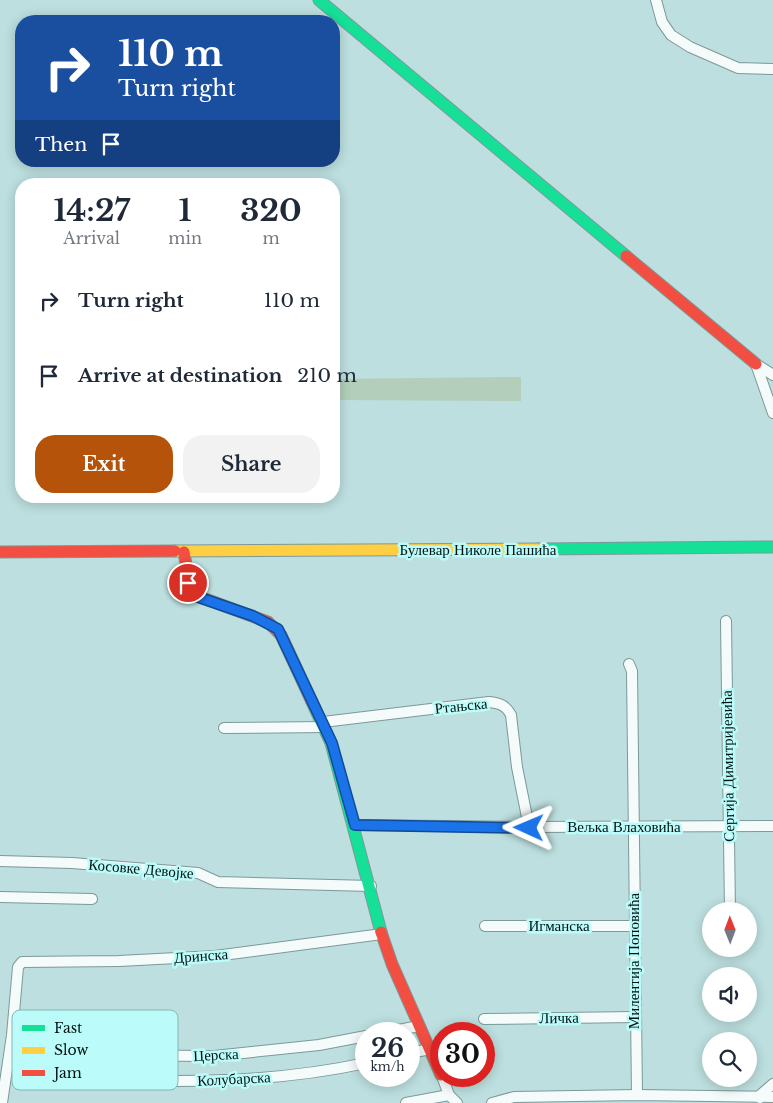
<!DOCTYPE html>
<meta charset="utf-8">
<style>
:root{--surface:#fff;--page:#f2f2f3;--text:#1f2937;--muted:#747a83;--accent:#b45309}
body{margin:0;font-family:"Libre Baskerville",serif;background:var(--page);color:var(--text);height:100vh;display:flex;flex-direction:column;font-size:19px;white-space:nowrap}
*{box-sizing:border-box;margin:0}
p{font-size:16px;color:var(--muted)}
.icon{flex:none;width:28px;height:28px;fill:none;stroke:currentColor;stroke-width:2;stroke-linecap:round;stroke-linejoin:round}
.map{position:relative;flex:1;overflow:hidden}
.sheet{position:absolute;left:15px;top:178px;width:325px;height:325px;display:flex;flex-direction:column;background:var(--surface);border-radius:20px;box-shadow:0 2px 12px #0003}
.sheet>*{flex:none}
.hud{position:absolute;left:15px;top:15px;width:325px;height:152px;border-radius:20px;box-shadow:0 2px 12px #0003;background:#1a4fa0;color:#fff;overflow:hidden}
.needle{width:32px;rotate:359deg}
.buttons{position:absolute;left:702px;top:902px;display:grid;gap:10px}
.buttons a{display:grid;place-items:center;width:55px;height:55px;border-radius:50%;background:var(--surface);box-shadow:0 2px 12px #0003;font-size:25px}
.speed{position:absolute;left:355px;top:1022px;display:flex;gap:10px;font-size:25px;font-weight:700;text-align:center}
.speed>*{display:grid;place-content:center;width:65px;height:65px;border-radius:50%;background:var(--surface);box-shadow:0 2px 12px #0003;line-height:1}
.speed small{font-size:12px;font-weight:400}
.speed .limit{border:8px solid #d22;background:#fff;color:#111}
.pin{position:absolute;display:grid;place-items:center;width:42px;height:42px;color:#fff;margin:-21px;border:2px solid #fff;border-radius:50%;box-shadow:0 1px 5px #0007}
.me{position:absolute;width:55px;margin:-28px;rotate:271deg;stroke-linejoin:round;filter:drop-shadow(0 0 4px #0008)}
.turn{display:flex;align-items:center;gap:18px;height:105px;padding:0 20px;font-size:22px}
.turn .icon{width:65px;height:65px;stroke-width:2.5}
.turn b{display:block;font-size:35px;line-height:42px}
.then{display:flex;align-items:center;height:48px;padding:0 20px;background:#0003;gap:10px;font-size:19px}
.eta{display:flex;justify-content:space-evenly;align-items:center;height:85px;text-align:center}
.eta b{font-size:30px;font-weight:700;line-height:35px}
.button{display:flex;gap:10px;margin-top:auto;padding:10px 20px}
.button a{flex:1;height:58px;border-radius:20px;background:var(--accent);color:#fff;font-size:20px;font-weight:700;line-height:58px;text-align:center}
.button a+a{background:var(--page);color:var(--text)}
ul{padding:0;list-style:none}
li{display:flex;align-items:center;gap:15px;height:75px;padding:0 20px}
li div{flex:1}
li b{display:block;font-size:19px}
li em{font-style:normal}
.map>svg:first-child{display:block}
.green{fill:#b3cebb}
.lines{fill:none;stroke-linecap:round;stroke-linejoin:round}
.street-casing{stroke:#7d9998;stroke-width:12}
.fast-casing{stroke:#7d9998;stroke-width:13}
.slow-casing{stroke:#7d9998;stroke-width:13}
.jam-casing{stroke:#7d9998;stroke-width:13}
.street{stroke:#f5fafa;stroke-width:10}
.fast{stroke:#16e098;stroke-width:11}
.slow{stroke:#ffcf43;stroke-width:11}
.jam{stroke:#f24e42;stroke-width:11}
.route-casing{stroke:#114b97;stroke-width:12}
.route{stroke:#1a73e8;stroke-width:9}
.labels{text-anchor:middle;stroke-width:5;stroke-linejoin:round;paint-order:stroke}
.street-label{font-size:15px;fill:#001212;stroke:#bbfcfa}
.key{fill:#bbfcfa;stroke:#83b6b4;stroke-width:1}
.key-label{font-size:14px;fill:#001212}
</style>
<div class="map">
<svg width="773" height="1103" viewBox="0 0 773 1103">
<rect width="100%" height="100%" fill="#bddfdf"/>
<path class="green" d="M521 377V401L334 400V379Z"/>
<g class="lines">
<defs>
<g id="street">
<path d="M656 0 662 22 671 35 690 47 738 68 773 69"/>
<path d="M773 375 756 364 773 413"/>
<path d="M726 621 730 911"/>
<path d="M629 664 632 671 637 1095"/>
<path d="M323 722 489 702C499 703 506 705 511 715L517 767 529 827"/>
<path d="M224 728 325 727"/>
<path d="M355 825 529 827 773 826"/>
<path d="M0 861 72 863 198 873 218 882 371 886"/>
<path d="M0 897 92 899"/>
<path d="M485 926H634"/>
<path d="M484 1019 634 1017"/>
<path d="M378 1034 419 1026"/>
<path d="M409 1053 431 1049"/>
<path d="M64 1055 214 1056 319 1045 366 1036"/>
<path d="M442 1076 449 1095 457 1103"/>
<path d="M71 1078C169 1083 269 1084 366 1063"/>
<path d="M760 1098 758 1097 773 1084"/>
<path d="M2 1103 12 1035 18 967 22 962 119 961 215 956 382 934"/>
<path d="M406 1103 449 1095"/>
<path d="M492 1103 514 1097 637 1095 773 1097"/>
</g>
<g id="fast">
<path d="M319 0 626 256"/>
<path d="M538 549 773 547"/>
<path d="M312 702 331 743 381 932"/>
</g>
<path id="slow" d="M175 551 538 549"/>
<g id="jam">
<path d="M626 256 756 364"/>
<path d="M0 552 175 551"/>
<path d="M184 552 189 583 195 595 268 622 281 635 312 702"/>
<path d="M381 932 392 964 441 1075"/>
</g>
</defs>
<use href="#street" class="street-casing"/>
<use href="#fast" class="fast-casing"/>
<use href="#slow" class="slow-casing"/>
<use href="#jam" class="jam-casing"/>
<use href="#street" class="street"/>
<use href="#fast" class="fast"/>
<use href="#slow" class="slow"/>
<use href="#jam" class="jam"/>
</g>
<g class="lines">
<defs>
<path id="route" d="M188 583 195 596 253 616 278 629 332 743 355 825 529 828"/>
</defs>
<use href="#route" class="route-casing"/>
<use href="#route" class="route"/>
</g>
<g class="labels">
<g class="street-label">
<text x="478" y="555">Булевар Николе Пашића</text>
<text transform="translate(461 706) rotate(-6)" y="5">Ртањска</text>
<text transform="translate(728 766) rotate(-91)" y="5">Сергија Димитријевића</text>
<text x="624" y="832">Вељка Влаховића</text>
<text transform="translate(141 869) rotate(5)" y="5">Косовке Девојке</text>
<text x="559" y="931">Игманска</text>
<text transform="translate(201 956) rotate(-4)" y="5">Дринска</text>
<text transform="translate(634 961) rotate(-90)" y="5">Милентија Поповића</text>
<text transform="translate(559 1018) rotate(-1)" y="5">Личка</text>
<text transform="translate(216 1055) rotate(-3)" y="5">Церска</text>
<text transform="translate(234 1079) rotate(-3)" y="5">Колубарска</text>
</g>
</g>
<rect x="12" y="1010" width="166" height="80" rx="8" class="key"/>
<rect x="22" y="1025" width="23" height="6" fill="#16e098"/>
<rect x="22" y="1047" width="23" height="7" fill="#ffcf43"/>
<rect x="22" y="1070" width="23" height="6" fill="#f24e42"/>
<g class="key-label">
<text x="54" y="1033">Fast</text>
<text x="54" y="1055">Slow</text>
<text x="54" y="1078">Jam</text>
</g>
</svg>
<div class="buttons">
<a><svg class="needle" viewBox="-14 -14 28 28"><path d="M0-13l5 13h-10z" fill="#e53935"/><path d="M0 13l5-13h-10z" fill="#747a83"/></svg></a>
<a><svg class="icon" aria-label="sound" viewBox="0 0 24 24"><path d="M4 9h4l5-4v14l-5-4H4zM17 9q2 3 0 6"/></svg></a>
<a><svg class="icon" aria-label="search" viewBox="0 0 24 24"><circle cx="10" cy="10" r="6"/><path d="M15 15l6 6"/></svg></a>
</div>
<div class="speed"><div>26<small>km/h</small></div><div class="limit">30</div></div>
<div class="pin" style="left:188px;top:583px;background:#d93025"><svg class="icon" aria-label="arrive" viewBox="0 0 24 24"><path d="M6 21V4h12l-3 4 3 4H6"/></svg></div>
<svg class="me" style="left:529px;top:828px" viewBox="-20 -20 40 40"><path d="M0-17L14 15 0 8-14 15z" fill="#1a73e8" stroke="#fff" stroke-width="4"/></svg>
<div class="hud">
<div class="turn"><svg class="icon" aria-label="right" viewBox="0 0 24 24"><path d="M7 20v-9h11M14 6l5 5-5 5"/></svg><div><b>110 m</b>Turn right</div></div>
<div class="then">Then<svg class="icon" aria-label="arrive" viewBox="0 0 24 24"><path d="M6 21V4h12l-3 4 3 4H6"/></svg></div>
</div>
<section class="sheet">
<div class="eta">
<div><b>14:27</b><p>Arrival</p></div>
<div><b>1</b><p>min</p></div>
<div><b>320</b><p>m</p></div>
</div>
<ul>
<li><svg class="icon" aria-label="right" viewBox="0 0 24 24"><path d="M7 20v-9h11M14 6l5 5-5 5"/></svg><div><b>Turn right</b></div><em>110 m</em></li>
<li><svg class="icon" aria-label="arrive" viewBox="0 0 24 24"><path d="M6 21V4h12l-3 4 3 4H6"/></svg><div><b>Arrive at destination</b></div><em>210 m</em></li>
</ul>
<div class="button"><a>Exit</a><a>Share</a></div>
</section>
</div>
